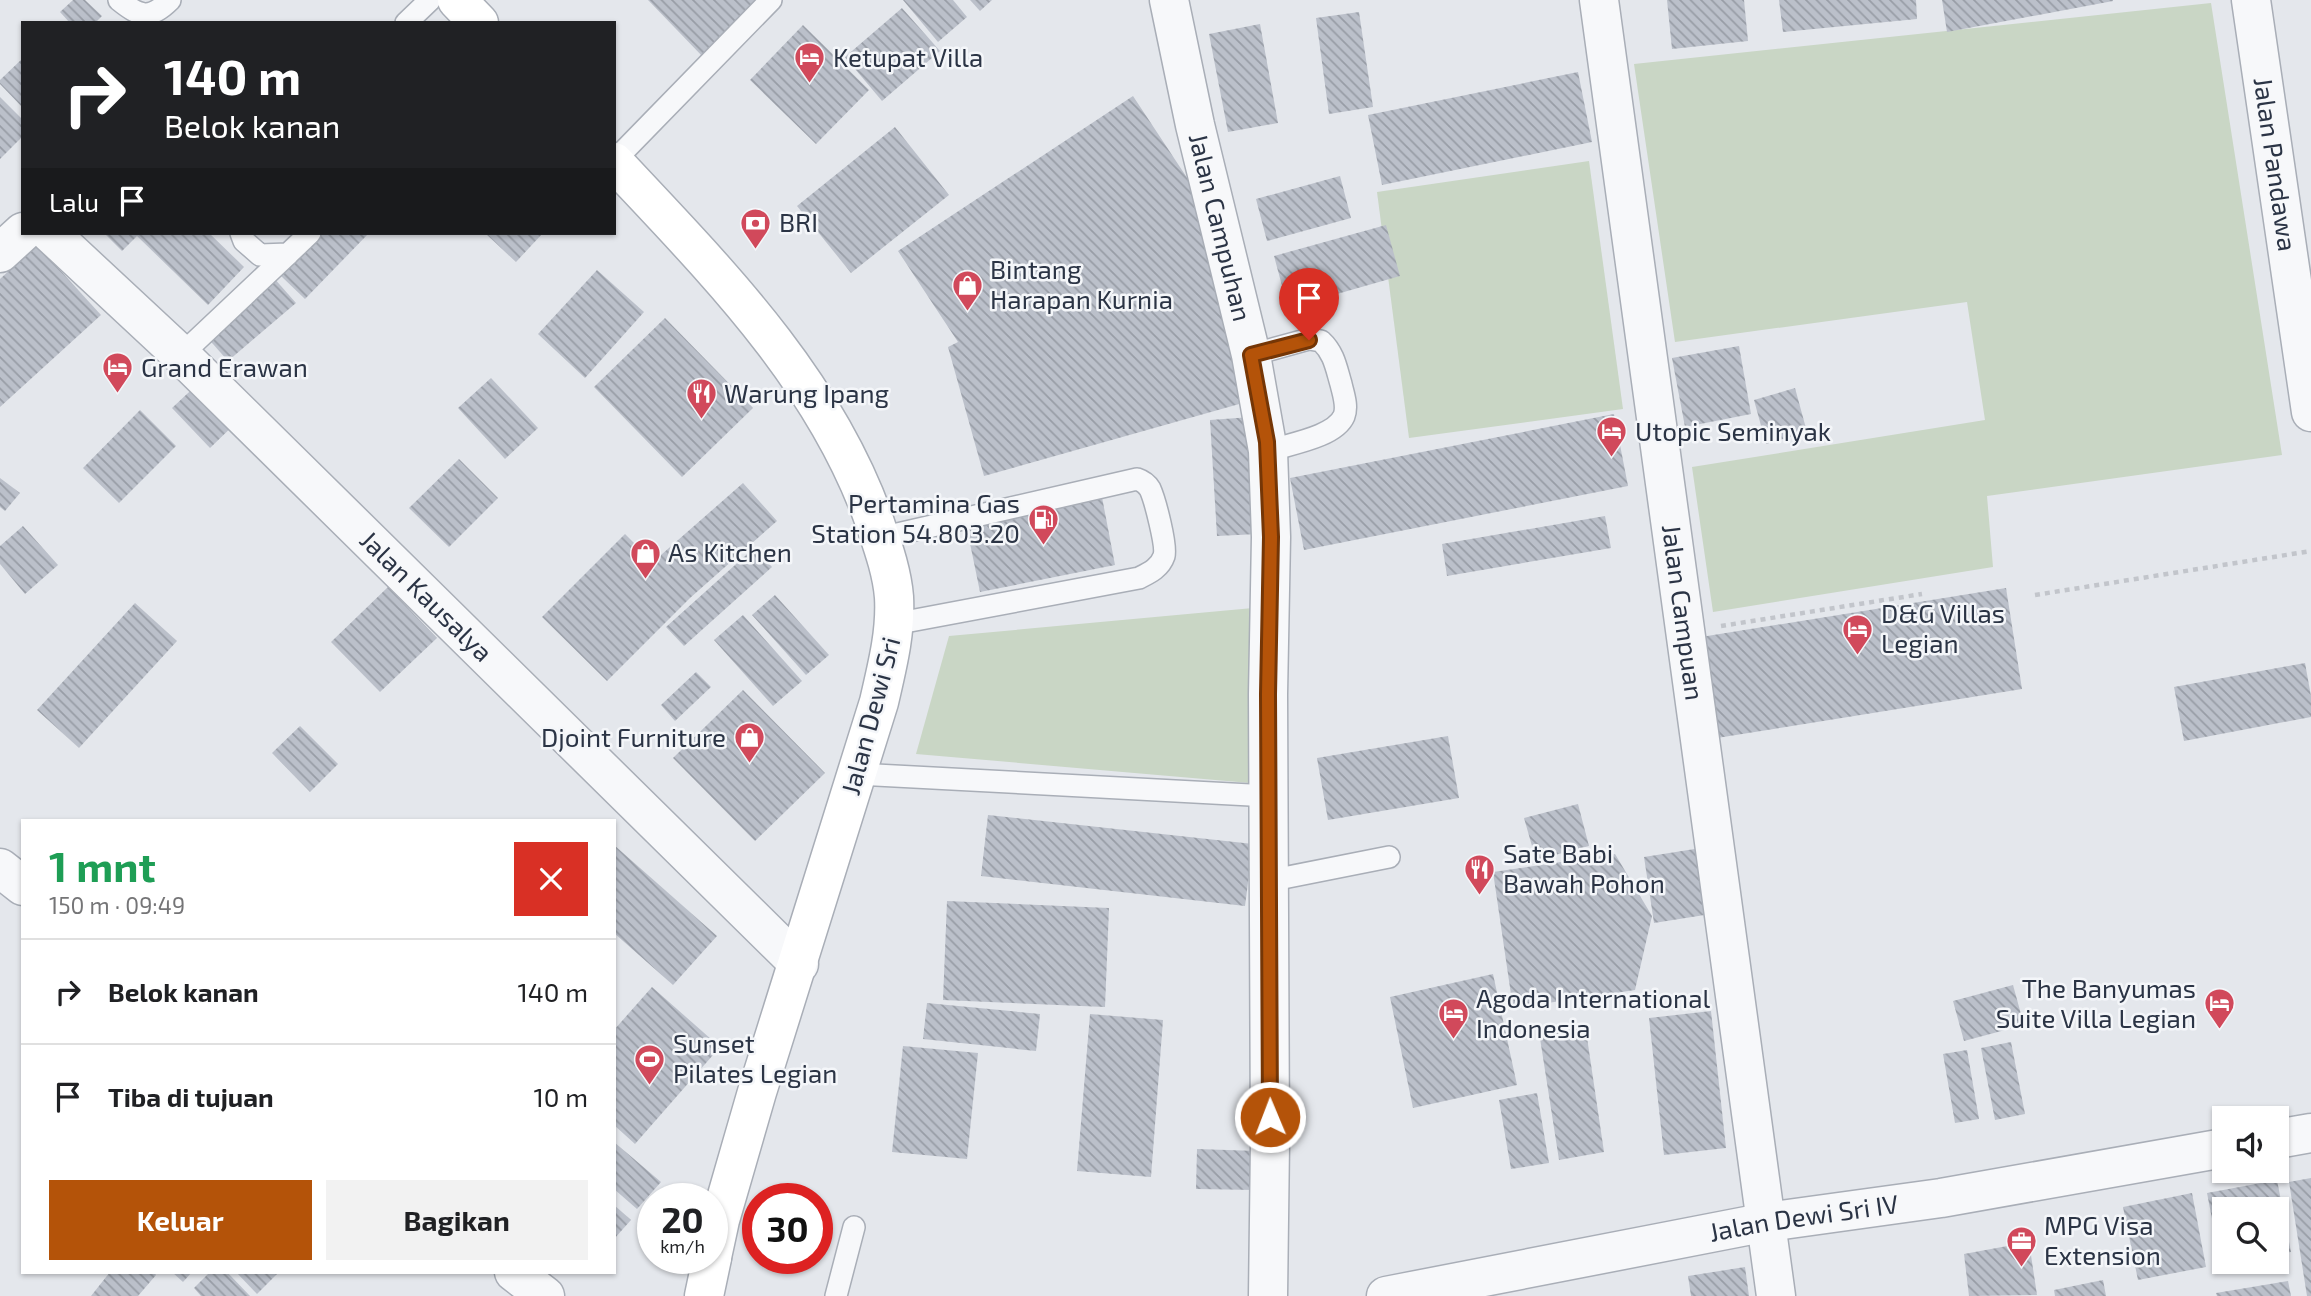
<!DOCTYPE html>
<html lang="id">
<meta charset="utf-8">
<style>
:root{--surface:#fff;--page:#f2f2f2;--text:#202124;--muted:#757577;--line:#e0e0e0;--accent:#b45309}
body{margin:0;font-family:"Exo 2",sans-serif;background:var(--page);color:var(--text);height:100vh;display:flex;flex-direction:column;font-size:26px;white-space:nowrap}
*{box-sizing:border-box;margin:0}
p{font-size:23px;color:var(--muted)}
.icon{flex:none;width:38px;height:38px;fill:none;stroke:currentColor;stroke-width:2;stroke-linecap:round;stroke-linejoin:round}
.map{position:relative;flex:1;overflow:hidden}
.panel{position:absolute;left:21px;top:819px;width:595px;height:455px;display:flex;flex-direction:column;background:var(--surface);border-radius:0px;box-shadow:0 2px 5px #0004}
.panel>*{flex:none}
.hud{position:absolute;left:21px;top:21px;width:595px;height:214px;border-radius:0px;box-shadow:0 2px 5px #0004;background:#202124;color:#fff;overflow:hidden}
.fabs{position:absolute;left:2212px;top:1106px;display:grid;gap:14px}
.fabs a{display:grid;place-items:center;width:77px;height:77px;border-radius:0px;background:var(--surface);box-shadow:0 2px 5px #0004;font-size:35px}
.speed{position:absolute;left:637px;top:1183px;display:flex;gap:14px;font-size:35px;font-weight:700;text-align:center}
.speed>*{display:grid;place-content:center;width:91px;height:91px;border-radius:50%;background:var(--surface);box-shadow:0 2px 5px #0004;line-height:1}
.speed small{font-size:18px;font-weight:400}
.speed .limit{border:10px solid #d22;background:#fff;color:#111}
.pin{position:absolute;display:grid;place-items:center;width:60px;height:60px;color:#fff;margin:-72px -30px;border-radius:50% 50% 50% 0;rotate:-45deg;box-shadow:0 0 7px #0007}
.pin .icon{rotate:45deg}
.me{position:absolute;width:77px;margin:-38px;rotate:359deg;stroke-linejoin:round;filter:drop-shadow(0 0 5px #0008)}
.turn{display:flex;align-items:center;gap:24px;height:147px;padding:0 28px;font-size:32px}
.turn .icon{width:91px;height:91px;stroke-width:2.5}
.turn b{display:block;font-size:49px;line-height:60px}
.then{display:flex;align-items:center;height:66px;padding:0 28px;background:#0003;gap:14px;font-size:26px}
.round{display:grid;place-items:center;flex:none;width:74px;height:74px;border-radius:0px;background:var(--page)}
.summary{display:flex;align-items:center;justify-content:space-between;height:119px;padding:0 28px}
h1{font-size:42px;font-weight:700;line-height:52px;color:#1e9e55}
.primary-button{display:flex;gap:14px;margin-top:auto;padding:14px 28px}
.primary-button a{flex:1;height:80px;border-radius:0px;background:var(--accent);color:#fff;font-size:28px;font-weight:700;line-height:80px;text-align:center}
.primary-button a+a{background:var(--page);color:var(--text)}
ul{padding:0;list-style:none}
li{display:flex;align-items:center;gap:21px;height:105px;padding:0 28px;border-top:2px solid var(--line)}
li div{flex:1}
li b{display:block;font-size:26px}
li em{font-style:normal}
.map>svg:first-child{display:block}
.green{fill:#c9d6c5}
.building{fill:url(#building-back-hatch)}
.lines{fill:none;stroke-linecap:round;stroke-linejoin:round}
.lane-casing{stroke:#a9aeb7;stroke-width:24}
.street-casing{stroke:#a9aeb7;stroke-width:41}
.secondary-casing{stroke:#a9aeb7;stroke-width:41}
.path{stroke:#c2c5cb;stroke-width:4.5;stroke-dasharray:5 5;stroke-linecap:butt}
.lane{stroke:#f7f8fa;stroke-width:21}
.street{stroke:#f7f8fa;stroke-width:38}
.secondary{stroke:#fff;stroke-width:38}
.route-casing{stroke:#753606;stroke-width:18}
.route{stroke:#b45309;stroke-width:12}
.labels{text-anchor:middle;stroke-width:5;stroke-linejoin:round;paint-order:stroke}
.poi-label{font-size:26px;fill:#2b3445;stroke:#f4f6f9;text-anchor:start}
.street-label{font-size:26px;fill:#2b3445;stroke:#f4f6f9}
</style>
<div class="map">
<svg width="2311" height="1296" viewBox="0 0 2311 1296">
<defs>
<pattern id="building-back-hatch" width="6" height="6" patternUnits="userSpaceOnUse" patternTransform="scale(1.75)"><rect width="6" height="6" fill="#bbc0ca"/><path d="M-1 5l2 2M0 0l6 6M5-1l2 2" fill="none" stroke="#989da6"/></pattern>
</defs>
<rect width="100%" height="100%" fill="#e4e7ec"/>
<g class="green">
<path d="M2211 3 2282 455 1987 496 1993 567 1713 612 1692 467 1985 420 1967 302 1675 342 1634 64Z"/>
<path d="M1589 161 1623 409 1409 438 1377 192Z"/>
<path d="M1253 608 1250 783 916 754 949 636Z"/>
</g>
<g class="building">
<path d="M73 0H85L102 16 95 23H70L60 12Z"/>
<path d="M648 0H765L704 58Z"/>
<path d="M903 0H953L967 17 938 42Z"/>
<path d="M970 0H992L980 11Z"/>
<path d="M1667 0H1744L1748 41 1672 49Z"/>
<path d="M1779 0H1916L1917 19 1783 32Z"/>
<path d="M1942 0H2113V1L1947 32Z"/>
<path d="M902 8 940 51 882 101 845 57Z"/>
<path d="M1359 12 1373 107 1329 114 1316 18Z"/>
<path d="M1260 24 1278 123 1228 132 1209 34Z"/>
<path d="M803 25 869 90 816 144 750 80Z"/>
<path d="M23 58V108L0 84V80Z"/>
<path d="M1578 72 1592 142 1382 185 1368 115Z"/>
<path d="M1133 96 1213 217 1257 399 984 476 948 347 958 342 898 251Z"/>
<path d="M0 97 23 120V136L0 159Z"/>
<path d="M895 127 949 195 851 273 797 206Z"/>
<path d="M1340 176 1351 218 1267 241 1256 199Z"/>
<path d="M1386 225 1400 276 1288 308 1274 256Z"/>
<path d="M104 233H209L244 267 208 305 137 236 122 251Z"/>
<path d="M323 233H369L305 299 281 276Z"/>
<path d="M485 233H543L516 262Z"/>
<path d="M37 245 101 315 0 407V279Z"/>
<path d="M597 270 644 312 585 378 538 334Z"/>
<path d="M273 277 296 303 228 361 205 335Z"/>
<path d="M665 318 753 408 682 477 594 387Z"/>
<path d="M1739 346 1751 414 1685 427 1672 358Z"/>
<path d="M491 378 538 428 505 459 458 408Z"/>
<path d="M203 379 241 418 210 448 172 408Z"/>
<path d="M1795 388 1807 432 1766 444 1754 400Z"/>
<path d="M140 410 176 446 119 503 83 468Z"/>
<path d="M1614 414 1628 486 1304 550 1290 478Z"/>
<path d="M1251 417 1258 534 1217 536 1210 420Z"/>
<path d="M459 459 498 498 449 547 409 508Z"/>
<path d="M0 478 20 493 5 511 0 507Z"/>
<path d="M743 483 777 521 690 598 607 681 542 617 625 534 653 562Z"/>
<path d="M1101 492 1115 565 980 592 965 519Z"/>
<path d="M1605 516 1611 548 1447 576 1442 544Z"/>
<path d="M23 526 58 565 25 594 0 564V546Z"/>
<path d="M754 548 772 567 684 646 666 627Z"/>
<path d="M388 587 437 638 380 692 331 642Z"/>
<path d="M2006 588 2022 689 1717 738 1701 637Z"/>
<path d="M775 595 829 655 806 675 752 615Z"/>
<path d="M135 603 177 641 79 748 37 710Z"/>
<path d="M743 615 802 681 773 706 714 640Z"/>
<path d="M2305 663 2311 696V717L2184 741 2174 687Z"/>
<path d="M696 672 711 687 675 721 661 705Z"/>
<path d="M743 690 825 773 755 841 673 758Z"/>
<path d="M300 726 338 764 310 792 272 753Z"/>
<path d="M1448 736 1459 798 1328 820 1317 758Z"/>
<path d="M1578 804 1589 846 1536 860 1524 818Z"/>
<path d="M988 815 1253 844 1245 906 981 876Z"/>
<path d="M614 845 717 936 673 985 614 933Z"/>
<path d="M1701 848 1711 914 1654 923 1644 857Z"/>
<path d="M1615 854 1652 916 1635 990 1513 1008 1493 872Z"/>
<path d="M947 901 1109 908 1105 1007 943 1000Z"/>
<path d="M1493 974 1517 1085 1413 1108 1390 997Z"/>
<path d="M2013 985 2024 1025 1964 1041 1953 1001Z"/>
<path d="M652 987 720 1047 635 1144 614 1125V1030Z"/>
<path d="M927 1003 1040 1014 1036 1051 923 1039Z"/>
<path d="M1711 1011 1726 1148 1664 1155 1649 1018Z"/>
<path d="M1090 1014 1163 1020 1151 1177 1077 1171Z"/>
<path d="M1585 1024 1604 1152 1559 1160 1539 1032Z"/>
<path d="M2011 1042 2025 1114 1995 1120 1981 1048Z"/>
<path d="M903 1046 978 1053 967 1159 892 1152Z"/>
<path d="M1967 1050 1979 1119 1955 1123 1943 1054Z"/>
<path d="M1537 1093 1549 1163 1511 1169 1499 1100Z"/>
<path d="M614 1142 661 1182 637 1209 614 1189Z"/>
<path d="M1197 1149 1257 1151 1256 1190 1196 1189Z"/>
<path d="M2311 1178V1296H2307L2289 1182Z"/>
<path d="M2277 1180 2291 1252 2277 1254V1209H2224V1262L2231 1263 2221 1265 2207 1193Z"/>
<path d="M2192 1193 2206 1267 2138 1280 2123 1207Z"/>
<path d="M614 1205 631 1220 614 1239Z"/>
<path d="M2029 1242 2037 1295 1969 1296 1964 1254Z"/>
<path d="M1745 1267 1749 1296H1691L1688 1276Z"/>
<path d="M110 1272H154L156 1275 138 1296H91Z"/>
<path d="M172 1272H192L183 1282Z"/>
<path d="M210 1272H227L250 1296H201L194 1288Z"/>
<path d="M236 1272H279L257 1294Z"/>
<path d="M2103 1280 2106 1296H2055L2054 1290Z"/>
<path d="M2288 1281 2291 1296H2217L2216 1293Z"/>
</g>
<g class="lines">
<defs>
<g id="lane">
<path d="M119 0C140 17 150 20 170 0"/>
<path d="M406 23 430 0"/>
<path d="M614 161 771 0"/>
<path d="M241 233 244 241 260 255 288 254 310 233"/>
<path d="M181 355 288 254"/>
<path d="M1251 355 1309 339 1321 341C1334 353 1336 367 1341 384 1343 393 1348 406 1344 416 1335 437 1289 444 1268 451"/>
<path d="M880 538 1137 479C1143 481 1147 484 1150 489 1155 500 1167 546 1164 556 1160 568 1149 573 1139 578L894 624"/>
<path d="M857 774 1269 796"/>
<path d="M1268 881 1389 857"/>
<path d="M836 1296 854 1227"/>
</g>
<g id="street">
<path id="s1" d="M1169 0 1195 125 1251 355 1268 451 1271 537 1268 694 1270 1143 1268 1296"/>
<path id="s2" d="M1599 0 1776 1296"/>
<path id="s3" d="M2251 0 2311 412"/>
<path id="s4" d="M50 233 181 355 799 964"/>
<path d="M0 253 23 232"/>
<path d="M0 868 23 886"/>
<path d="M2277 1139 2311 1133"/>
<path d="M514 1272 545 1296"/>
<path id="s5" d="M1386 1296 1767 1222 1941 1198 2224 1148"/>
</g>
<g id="secondary">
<path d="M457 0 479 23"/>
<path d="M614 162C715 270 823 377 874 520 882 544 892 571 894 597 896 633 887 667 879 702L757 1092 720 1220 712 1257"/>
<path d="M704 1296 712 1258"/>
</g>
</defs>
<use href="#lane" class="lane-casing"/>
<use href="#street" class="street-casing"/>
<use href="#secondary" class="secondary-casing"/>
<g class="path">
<path d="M2035 595 2311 551"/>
<path d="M1721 626 1922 594"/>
</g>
<use href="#lane" class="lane"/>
<use href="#street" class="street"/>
<use href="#secondary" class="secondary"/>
</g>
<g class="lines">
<defs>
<path id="route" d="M1270 1117 1268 694 1271 537 1267 442 1251 355 1309 340"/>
</defs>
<use href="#route" class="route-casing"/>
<use href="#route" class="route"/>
</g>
<defs>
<symbol id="hotel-pin" viewBox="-11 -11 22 30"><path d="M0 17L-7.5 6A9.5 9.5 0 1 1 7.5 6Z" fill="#d1495b" stroke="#f4f6f9"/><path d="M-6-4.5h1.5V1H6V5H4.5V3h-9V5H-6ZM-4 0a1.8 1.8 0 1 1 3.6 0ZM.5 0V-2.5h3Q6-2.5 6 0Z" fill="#fff"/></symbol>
<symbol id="bank-pin" viewBox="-11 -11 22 30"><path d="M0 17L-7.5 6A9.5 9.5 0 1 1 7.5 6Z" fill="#d1495b" stroke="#f4f6f9"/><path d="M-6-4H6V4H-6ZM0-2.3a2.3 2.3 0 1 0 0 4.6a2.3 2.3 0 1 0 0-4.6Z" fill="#fff"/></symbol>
<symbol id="shop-pin" viewBox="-11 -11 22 30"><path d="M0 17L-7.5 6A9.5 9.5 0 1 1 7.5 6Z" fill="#d1495b" stroke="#f4f6f9"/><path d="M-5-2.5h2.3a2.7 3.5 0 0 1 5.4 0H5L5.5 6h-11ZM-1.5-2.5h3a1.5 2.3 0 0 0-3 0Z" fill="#fff"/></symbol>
<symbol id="restaurant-pin" viewBox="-11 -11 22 30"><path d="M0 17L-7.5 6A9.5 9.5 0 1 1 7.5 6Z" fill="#d1495b" stroke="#f4f6f9"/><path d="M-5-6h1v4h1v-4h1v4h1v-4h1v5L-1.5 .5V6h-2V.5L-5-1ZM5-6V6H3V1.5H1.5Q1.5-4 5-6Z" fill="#fff"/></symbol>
<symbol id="fuel-pin" viewBox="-11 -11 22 30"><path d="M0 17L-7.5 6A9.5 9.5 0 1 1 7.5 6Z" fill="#d1495b" stroke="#f4f6f9"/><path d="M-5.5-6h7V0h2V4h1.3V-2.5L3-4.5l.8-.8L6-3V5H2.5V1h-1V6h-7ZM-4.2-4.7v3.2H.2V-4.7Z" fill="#fff"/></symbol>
<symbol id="stadium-pin" viewBox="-11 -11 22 30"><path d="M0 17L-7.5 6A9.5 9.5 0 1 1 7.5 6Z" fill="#d1495b" stroke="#f4f6f9"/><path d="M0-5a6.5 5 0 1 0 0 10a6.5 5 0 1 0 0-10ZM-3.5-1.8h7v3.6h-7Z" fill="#fff"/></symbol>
<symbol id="office-pin" viewBox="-11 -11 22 30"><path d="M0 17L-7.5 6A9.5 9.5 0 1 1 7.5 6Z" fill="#d1495b" stroke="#f4f6f9"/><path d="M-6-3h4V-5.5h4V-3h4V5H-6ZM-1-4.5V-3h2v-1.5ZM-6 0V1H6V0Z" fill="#fff"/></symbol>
</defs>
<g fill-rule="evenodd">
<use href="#hotel-pin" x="792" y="40" width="35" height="47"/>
<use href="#bank-pin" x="738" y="206" width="35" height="47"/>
<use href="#shop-pin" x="950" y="268" width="35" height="47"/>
<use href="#hotel-pin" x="100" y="350" width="35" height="47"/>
<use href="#restaurant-pin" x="684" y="376" width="35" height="47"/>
<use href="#hotel-pin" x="1594" y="414" width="35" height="47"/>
<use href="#fuel-pin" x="1026" y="502" width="35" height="47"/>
<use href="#shop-pin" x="628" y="536" width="35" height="47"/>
<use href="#hotel-pin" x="1840" y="612" width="35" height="47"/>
<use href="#shop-pin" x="732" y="720" width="35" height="47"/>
<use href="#restaurant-pin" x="1462" y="852" width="35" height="47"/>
<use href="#hotel-pin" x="2202" y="986" width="35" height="47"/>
<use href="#hotel-pin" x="1436" y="996" width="35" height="47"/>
<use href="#stadium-pin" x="632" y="1042" width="35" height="47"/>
<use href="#office-pin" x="2004" y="1224" width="35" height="47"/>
</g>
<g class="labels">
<g class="poi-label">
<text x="833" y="67">Ketupat Villa</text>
<text x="779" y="232">BRI</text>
<text x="990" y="279">Bintang<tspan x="990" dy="30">Harapan Kurnia</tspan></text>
<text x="141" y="377">Grand Erawan</text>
<text x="724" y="403">Warung Ipang</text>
<text x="1635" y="441">Utopic Seminyak</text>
<text x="1020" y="513" text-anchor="end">Pertamina Gas<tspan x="1020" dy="30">Station 54.803.20</tspan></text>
<text x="668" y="562">As Kitchen</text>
<text x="1881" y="623">D&amp;G Villas<tspan x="1881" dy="30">Legian</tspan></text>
<text x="726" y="747" text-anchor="end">Djoint Furniture</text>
<text x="1503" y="863">Sate Babi<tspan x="1503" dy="30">Bawah Pohon</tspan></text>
<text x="2196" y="998" text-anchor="end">The Banyumas<tspan x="2196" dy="30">Suite Villa Legian</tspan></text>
<text x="1476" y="1008">Agoda International<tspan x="1476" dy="30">Indonesia</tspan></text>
<text x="673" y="1053">Sunset<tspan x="673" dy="30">Pilates Legian</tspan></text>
<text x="2044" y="1235">MPG Visa<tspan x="2044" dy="30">Extension</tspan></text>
</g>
<g class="street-label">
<text dy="9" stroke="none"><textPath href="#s3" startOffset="166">Jalan Pandawa</textPath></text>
<text dy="9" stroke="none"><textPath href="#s1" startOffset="233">Jalan Campuhan</textPath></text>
<text dy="9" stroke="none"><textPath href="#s4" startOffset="523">Jalan Kausalya</textPath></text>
<text dy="9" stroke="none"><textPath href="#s2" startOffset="618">Jalan Campuan</textPath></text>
<text transform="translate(871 716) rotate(-75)" y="9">Jalan Dewi Sri</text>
<text dy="9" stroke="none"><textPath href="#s5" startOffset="425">Jalan Dewi Sri IV</textPath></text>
</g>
</g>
</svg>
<div class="fabs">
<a><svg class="icon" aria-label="sound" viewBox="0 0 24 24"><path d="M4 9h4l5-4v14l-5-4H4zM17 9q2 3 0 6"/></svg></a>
<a><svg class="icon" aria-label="search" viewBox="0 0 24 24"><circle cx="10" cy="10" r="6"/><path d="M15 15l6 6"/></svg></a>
</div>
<div class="speed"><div>20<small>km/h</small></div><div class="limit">30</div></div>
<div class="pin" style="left:1309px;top:340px;background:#d93025"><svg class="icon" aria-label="arrive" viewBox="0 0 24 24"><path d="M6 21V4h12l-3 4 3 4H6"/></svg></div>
<svg class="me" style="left:1270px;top:1117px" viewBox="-20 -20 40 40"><circle r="17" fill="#b45309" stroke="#fff" stroke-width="3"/><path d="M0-11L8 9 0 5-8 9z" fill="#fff"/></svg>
<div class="hud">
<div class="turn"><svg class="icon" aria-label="right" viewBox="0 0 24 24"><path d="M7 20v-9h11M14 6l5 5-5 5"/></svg><div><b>140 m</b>Belok kanan</div></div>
<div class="then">Lalu<svg class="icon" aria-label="arrive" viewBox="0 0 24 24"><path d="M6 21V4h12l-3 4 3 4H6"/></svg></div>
</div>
<section class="panel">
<div class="summary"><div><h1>1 mnt</h1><p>150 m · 09:49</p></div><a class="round" style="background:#d93025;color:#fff"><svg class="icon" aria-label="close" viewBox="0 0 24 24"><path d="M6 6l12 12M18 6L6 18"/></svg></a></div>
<ul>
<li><svg class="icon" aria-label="right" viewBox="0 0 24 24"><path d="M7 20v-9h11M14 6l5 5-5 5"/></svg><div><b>Belok kanan</b></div><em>140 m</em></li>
<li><svg class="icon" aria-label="arrive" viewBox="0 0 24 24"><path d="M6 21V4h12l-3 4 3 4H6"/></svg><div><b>Tiba di tujuan</b></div><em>10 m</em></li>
</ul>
<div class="primary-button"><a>Keluar</a><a>Bagikan</a></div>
</section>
</div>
